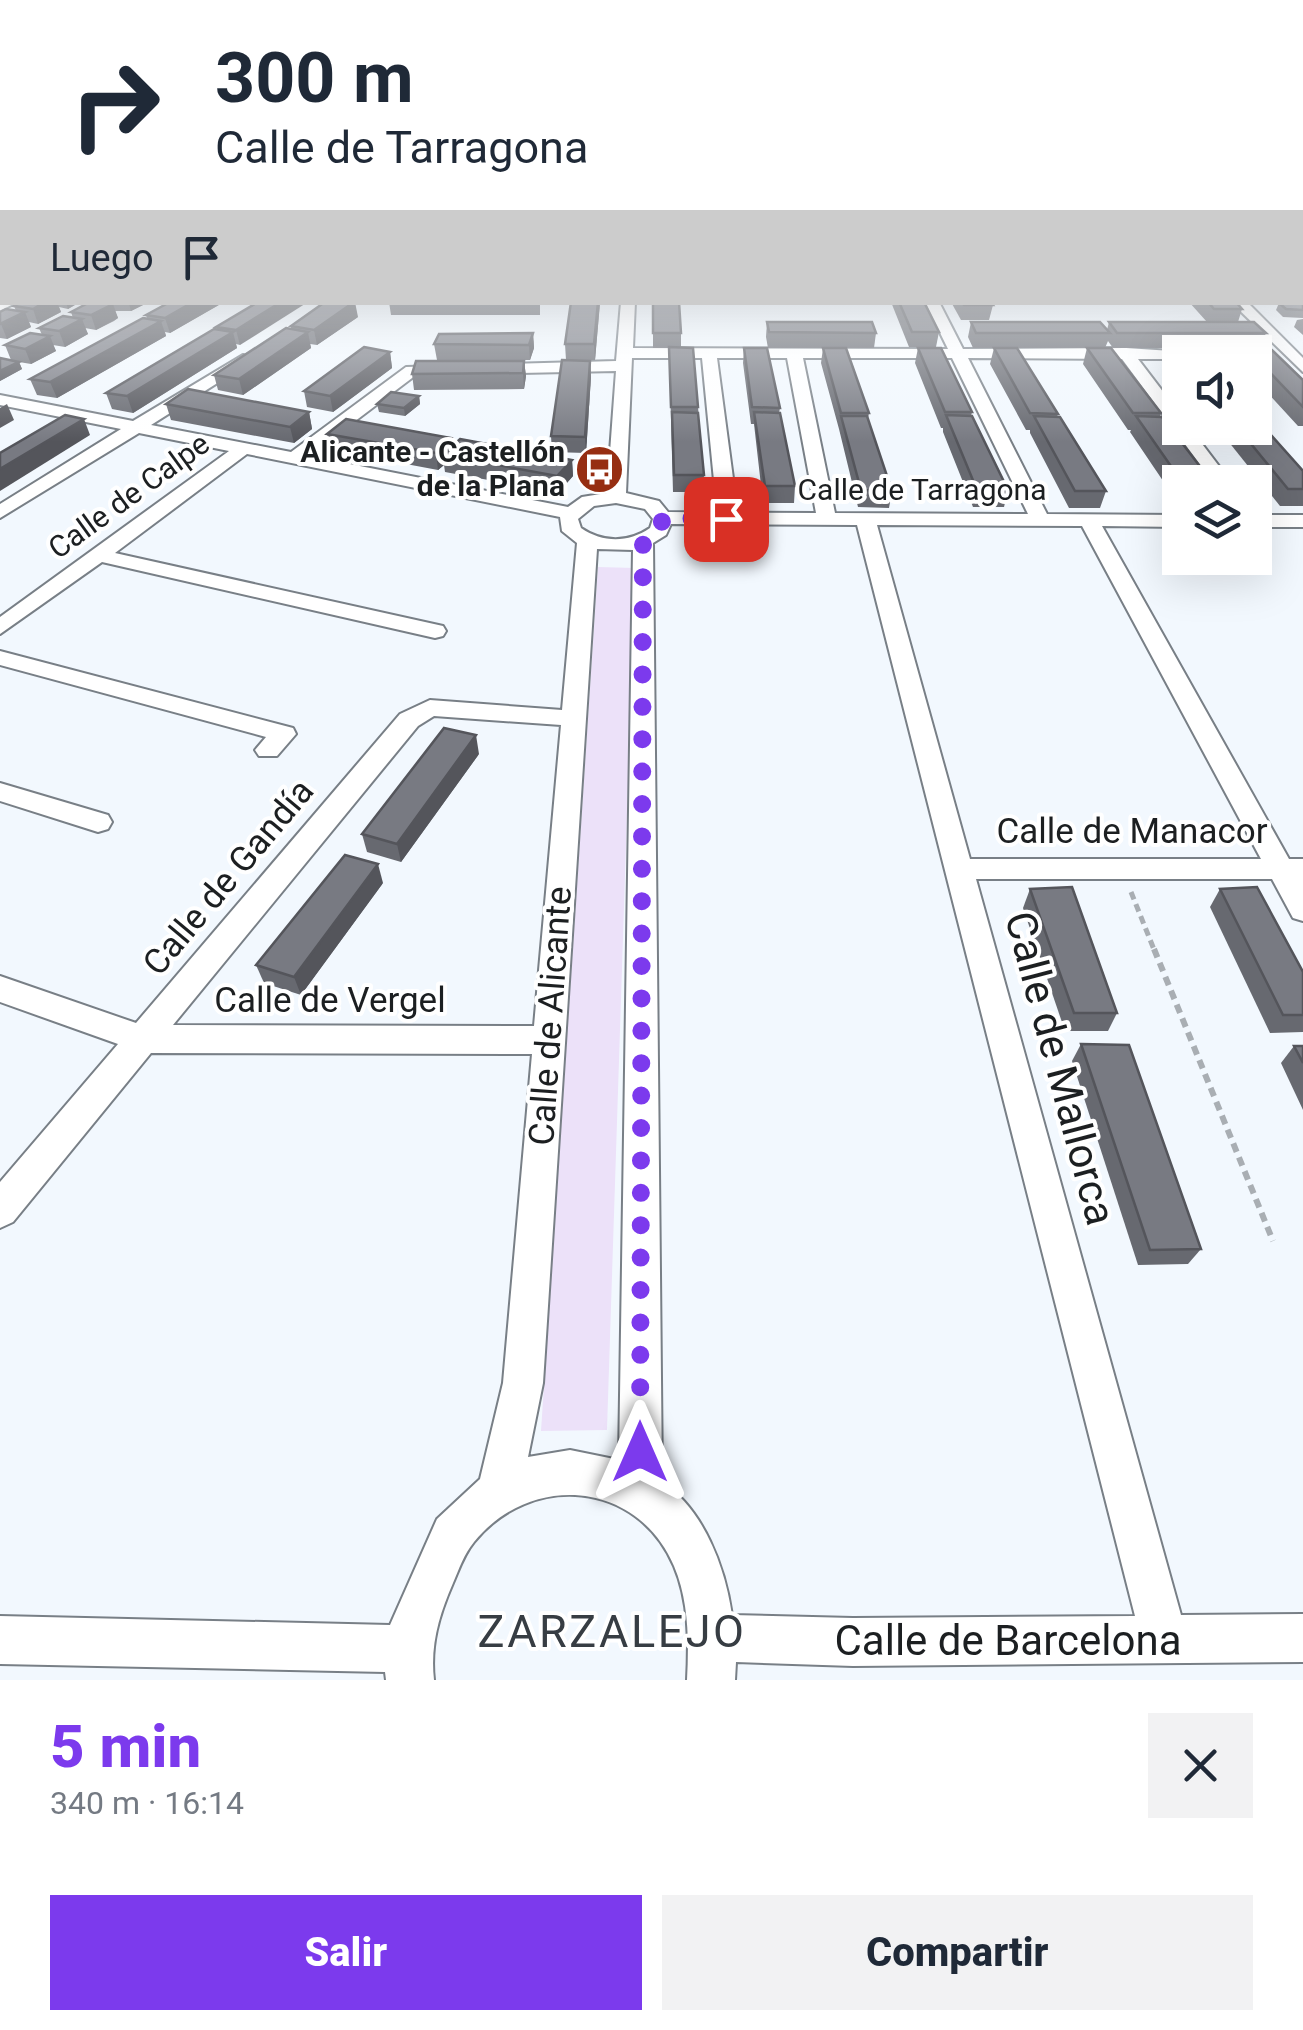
<!DOCTYPE html>
<html lang="es">
<meta charset="utf-8">
<style>
:root{--surface:#fff;--page:#f2f2f3;--text:#1f2937;--muted:#747a83;--accent:#7c3aed}
body{margin:0;font-family:Roboto,sans-serif;background:var(--page);color:var(--text);height:100vh;display:flex;flex-direction:column;font-size:38px;white-space:nowrap}
*{box-sizing:border-box;margin:0}
p{font-size:32px;color:var(--muted)}
.icon{flex:none;width:55px;height:55px;fill:none;stroke:currentColor;stroke-width:2;stroke-linecap:round;stroke-linejoin:round}
.map{position:relative;height:1680px;overflow:hidden}
.panel{display:flex;flex-direction:column;background:var(--surface);flex:1}
.panel>*{flex:none}
.banner{position:absolute;left:0px;top:0px;width:1305px;height:305px;box-shadow:0 10px 40px #0002;background:#fff;color:var(--text);overflow:hidden}
.fabs{position:absolute;left:1162px;top:335px;display:grid;gap:20px}
.fabs a{display:grid;place-items:center;width:110px;height:110px;border-radius:0px;background:var(--surface);box-shadow:0 10px 40px #0002;font-size:50px}
.pin{position:absolute;display:grid;place-items:center;width:85px;height:85px;color:#fff;margin:-42px;border-radius:20px;box-shadow:0 5px 15px #0006}
.me{position:absolute;width:110px;margin:-55px;rotate:0deg;stroke-linejoin:round;filter:drop-shadow(0 0 8px #0008)}
.turn{display:flex;align-items:center;gap:35px;height:210px;padding:0 50px;font-size:45px}
.turn .icon{width:130px;height:130px;stroke-width:2.5}
.turn b{display:block;font-size:70px;line-height:85px}
.then{display:flex;align-items:center;height:95px;padding:0 50px;background:#0003;gap:20px;font-size:38px}
.round{display:grid;place-items:center;flex:none;width:105px;height:105px;border-radius:0px;background:var(--page)}
.summary{display:flex;align-items:center;justify-content:space-between;height:170px;padding:0 50px}
h1{font-size:60px;font-weight:800;line-height:75px;color:var(--accent)}
.primary-button{display:flex;gap:20px;margin-top:auto;padding:20px 50px}
.primary-button a{flex:1;height:115px;border-radius:0px;background:var(--accent);color:#fff;font-size:40px;font-weight:800;line-height:115px;text-align:center}
.primary-button a+a{background:var(--page);color:var(--text)}
.map>svg:first-child{display:block}
.green{fill:#ece1f9}
.lines{fill:none;stroke-linecap:round;stroke-linejoin:round}
.minor-casing{stroke:#787f86;stroke-width:4}
.path-far1{stroke:#a9aeb3;stroke-width:5;stroke-dasharray:8 5;stroke-linecap:butt}
.path{stroke:#a9aeb3;stroke-width:6;stroke-dasharray:9 6;stroke-linecap:butt}
.minor{fill:#fff;fill-rule:evenodd}
.wall{fill:#676970}
.shaded-wall{fill:#54555b}
.building{fill:#787a82;stroke:#54555b;stroke-width:2.5}
.route{stroke:#7c3aed;stroke-width:18;stroke-dasharray:0 32.4}
.labels{text-anchor:middle;stroke-width:8;stroke-linejoin:round;paint-order:stroke}
.far-poi-label{font-size:30px;font-weight:bold;fill:#1c1f21;stroke:#fff;text-anchor:end}
.far-street-label{font-size:30px;fill:#1c1f21;stroke:#fff}
.street-label{font-size:35px;fill:#1c1f21;stroke:#fff}
.near-street-label{font-size:42px;fill:#1c1f21;stroke:#fff}
.near-neighbourhood-label{font-size:45px;letter-spacing:2.5px;fill:#373d43;stroke:#fff}
</style>
<div class="map">
<svg width="1303" height="1680" viewBox="0 0 1303 1680">
<rect width="100%" height="100%" fill="#f2f8fe"/>
<path class="green" d="M598 567 635 568 607 1430 541 1431Z"/>
<g class="lines">
<defs>
<g id="minor">
<rect x="1302" y="207" width="1" height="6"/>
<rect x="1302" y="228" width="1" height="8"/>
<path d="M0 301 17 302 0 311Z"/>
<path d="M621 302H635L633 348 948 349 925 302H939L963 349 1126 348 1187 352H1180V359H1138L1180 414V428H1190L1231 482H1213L1122 359 968 358 1047 514 1180 515V527L1102 526 1289 859H1303V921L1293 918 1272 879H976L1181 1615 1303 1614V1662L853 1666 736 1662 735 1680H687C689 1642 689 1601 674 1566 637 1480 531 1472 474 1542 464 1554 459 1569 453 1583 439 1615 430 1645 434 1680H386L385 1672 0 1664V1616L390 1625 437 1519 480 1479 503 1383 532 1054 151 1053 13 1222 0 1228V1182L118 1044 0 1002V976L136 1023 400 714 430 700 562 710 577 543 562 531 560 517 247 454 115 553 443 626 446 631 443 636 435 638 102 562 0 634V617L229 451 139 433 0 518V504L121 429 0 405V395L133 421 243 355 249 357V363L151 425 291 452 406 367 616 361ZM632 358H702L716 501 726 507 736 501 717 358H787L816 513 668 512 659 501 626 493ZM803 358H952L1028 514 835 513ZM616 371 607 493 582 497 568 507 309 456 416 375ZM616 503 645 509 653 519 650 528C628 543 603 543 581 528L578 519 594 506ZM671 524 857 525 1135 1616 853 1618 732 1615C725 1567 704 1510 662 1482L653 543 666 535ZM877 525 1082 526 1261 859H970ZM597 549 633 550 619 1460 570 1450 528 1457 543 1383ZM434 716 561 725 534 1026 173 1025 418 726Z"/>
<path d="M1231 302H1247L1303 358V372Z"/>
<rect x="1255" y="515" width="48" height="12"/>
<path d="M0 651 293 728 296 734 277 756H259L255 750 266 737 0 665Z"/>
<path d="M0 783 108 815 112 822 108 829 98 832 0 801Z"/>
</g>
</defs>
<use href="#minor" class="minor-casing"/>
<path class="path-far1" d="M1131 892 1155 952"/>
<path class="path" d="M1154 949 1273 1241"/>
<use href="#minor" class="minor"/>
</g>
<g class="wall">
<path d="M1303 300V318L1283 317 1276 310 1279 303Z"/>
<path d="M20 302H80L68 309 59 307 61 312 38 324 29 322 31 327 7 339 0 338V312L16 311 14 306Z"/>
<path d="M90 302 147 303 131 311H115L118 318 114 321 96 330 85 328 88 334 65 347 53 345 56 351 31 364 19 362 22 369 0 381V358L11 360 5 345 42 335 39 328 73 318 71 312Z"/>
<path d="M170 302H224L170 333 165 332 166 336 57 398 37 395 30 379 147 318 146 315Z"/>
<path d="M258 302 240 345 236 344 237 348 133 413 112 409 106 393 217 330 216 327Z"/>
<path d="M389 302H540V315H391Z"/>
<path d="M571 302H600L595 360H566L565 344Z"/>
<path d="M653 302 681 333V348L698 407 704 475 703 492H673L669 348H653Z"/>
<path d="M710 302H858V303Z"/>
<path d="M891 302H924L939 332 936 347H909Z"/>
<path d="M951 302H991L993 305 989 320H961Z"/>
<path d="M1189 302H1236L1242 309 1238 322 1266 333 1260 348H1113L1108 341 1105 348H973L968 337 971 322 1107 330 1109 322H1207Z"/>
<path d="M358 317 317 345 310 344 311 348 243 395 218 390 214 375 291 330V326Z"/>
<path d="M1303 319V335L1294 327 1297 320Z"/>
<path d="M767 322 876 333 874 348H768L766 337Z"/>
<path d="M533 333 534 348 530 360H437L434 344Z"/>
<path d="M744 348 780 408 779 413 795 486 794 503H763L754 424H751L743 363Z"/>
<path d="M823 348 869 413 868 418 892 491 889 508 858 507 839 429 821 363Z"/>
<path d="M918 348 972 412 971 416 1008 490 1004 507H973L943 432V428H941L915 363Z"/>
<path d="M994 348 1058 414 1057 417 1106 491 1100 508H1069L1030 433V430H1026L990 364Z"/>
<path d="M1087 348 1161 413 1160 417 1212 482H1180V506L1130 432 1131 430H1128L1083 364Z"/>
<path d="M1173 350 1180 352V380L1168 365Z"/>
<path d="M1248 350H1272L1303 380V426H1298L1255 379V352H1247Z"/>
<path d="M390 352 392 368 333 412 307 407 304 391Z"/>
<path d="M524 361 526 376 524 389 414 390 412 374Z"/>
<path d="M590 361 591 377 586 453 552 452 551 436Z"/>
<path d="M419 396 420 404 405 416 379 412 377 404Z"/>
<path d="M166 404 309 412 312 429 294 443 171 420Z"/>
<path d="M1222 428H1255L1303 471V506H1280L1220 431Z"/>
<path d="M327 434 572 460 573 476 558 493 445 472 444 465 438 470 331 450Z"/>
<path d="M479 754 401 862 367 852 362 834Z"/>
<path d="M383 883 301 995 264 983 256 965Z"/>
<path d="M1030 889 1117 1013 1108 1031H1065L1023 908Z"/>
<path d="M1220 889 1303 972V1032L1270 1033 1210 907Z"/>
<path d="M1081 1044 1201 1249 1188 1264 1138 1265 1072 1061Z"/>
<path d="M1294 1046H1303V1110L1281 1063Z"/>
</g>
<g class="shaded-wall">
<path d="M57 302 61 312 38 324 33 309 45 303Z"/>
<path d="M66 302H80L68 309Z"/>
<path d="M131 302H146L147 303 131 311 129 304Z"/>
<path d="M193 302H224L170 333 165 318Z"/>
<path d="M281 302H308L240 345 236 330Z"/>
<path d="M355 302 358 317 317 345 314 330Z"/>
<path d="M598 302 600 303 595 360 594 344Z"/>
<path d="M113 304 118 318 96 330 91 315Z"/>
<path d="M25 312 31 327 7 339 1 324Z"/>
<path d="M82 319 88 334 65 347 59 331Z"/>
<path d="M161 321 166 336 57 398 50 382Z"/>
<path d="M233 332 237 348 133 413 127 396Z"/>
<path d="M308 332 311 348 243 395 239 379Z"/>
<path d="M533 333 534 348 530 360 529 345Z"/>
<path d="M50 336 56 351 31 364 25 349Z"/>
<path d="M390 352 392 368 333 412 330 396Z"/>
<path d="M524 361 526 376 524 389 523 373Z"/>
<path d="M590 361 591 377 586 453 585 437Z"/>
<path d="M19 362 22 369 0 381V371Z"/>
<path d="M419 396 420 404 405 416 404 408Z"/>
<path d="M7 404 14 420 0 428V408Z"/>
<path d="M309 412 312 429 294 443 290 427Z"/>
<path d="M84 419 90 435 0 491V469Z"/>
<path d="M451 438 453 455H443L444 465 438 470 436 453Z"/>
<path d="M572 460 573 476 558 493 557 476Z"/>
<path d="M476 735 479 754 401 862 397 844Z"/>
<path d="M378 864 383 883 301 995 294 977Z"/>
</g>
<g class="building">
<path d="M1303 300V310L1286 309 1279 303 1302 302Z"/>
<path d="M20 302H45L33 309 14 306Z"/>
<path d="M90 302H107L113 304 91 315 71 312Z"/>
<path d="M170 302H193L165 318 146 315Z"/>
<path d="M258 302H281L236 330 216 327Z"/>
<path d="M325 302H354L314 330 291 326Z"/>
<path d="M571 302H598L594 344H565Z"/>
<path d="M653 302H679L681 333H653Z"/>
<path d="M899 302H924L939 332H912Z"/>
<path d="M962 302H991L993 305H964Z"/>
<path d="M1208 302H1236L1242 309H1214Z"/>
<path d="M6 309 25 312 0 324V312Z"/>
<path d="M63 316 82 319 59 331 39 328Z"/>
<path d="M143 318 161 321 50 382 30 379Z"/>
<path d="M767 322H872L876 333 769 332Z"/>
<path d="M971 322H1100L1110 333H976Z"/>
<path d="M1109 322H1254L1266 333H1117Z"/>
<path d="M286 328 308 332 239 379 214 375Z"/>
<path d="M214 329 233 332 127 396 106 393Z"/>
<path d="M30 333 50 336 25 349 5 345Z"/>
<path d="M533 333 529 345 434 344 439 334Z"/>
<path d="M364 347 390 352 330 396 304 391Z"/>
<path d="M669 347 693 348 698 407H671Z"/>
<path d="M744 348H767L780 408 752 407Z"/>
<path d="M823 348H846L869 413H841Z"/>
<path d="M918 348H941L972 412H945Z"/>
<path d="M994 348H1017L1058 414 1030 413Z"/>
<path d="M1087 348H1111L1161 413H1133Z"/>
<path d="M1173 350H1198L1200 352H1180V357Z"/>
<path d="M1248 350H1272L1303 380V407L1255 357V352H1251Z"/>
<path d="M0 358 19 362 0 371Z"/>
<path d="M562 360 590 361 585 437 551 436Z"/>
<path d="M416 361H524L523 373 412 374Z"/>
<path d="M188 389 309 412 290 427 166 404Z"/>
<path d="M391 392 419 396 404 408 377 404Z"/>
<path d="M672 412 698 413 704 475H674Z"/>
<path d="M754 412 780 413 795 486H765Z"/>
<path d="M65 415 84 419 0 469V453Z"/>
<path d="M946 415 972 416 1008 490H977Z"/>
<path d="M841 416H867L892 491 861 490Z"/>
<path d="M1034 416 1060 417 1106 491H1075Z"/>
<path d="M1136 416 1162 417 1212 482H1182Z"/>
<path d="M1255 417 1303 471V489H1288L1238 428H1255Z"/>
<path d="M346 419 451 438 436 453 327 434Z"/>
<path d="M460 439 572 460 557 476 443 455Z"/>
<path d="M444 728 476 735 397 844 362 834Z"/>
<path d="M345 855 378 864 294 977 256 965Z"/>
<path d="M1072 887 1117 1013H1074L1030 889Z"/>
<path d="M1257 887 1303 972V1015H1283L1220 889Z"/>
<path d="M1081 1044 1129 1045 1201 1249 1150 1250Z"/>
<path d="M1294 1046H1303V1063Z"/>
</g>
<linearGradient id="sky" x2="0" y2="1"><stop stop-color="#7bb2ce"/><stop offset="0.47" stop-color="#f9fcff"/><stop offset="1" stop-color="#f9fcff" stop-opacity="0"/></linearGradient>
<rect width="1303" height="442" fill="url(#sky)"/>
<g class="lines">
<path class="route" d="M640 1452 643 541 659 531 663 518 726 519"/>
</g>
<defs>
<symbol id="bus-disc" viewBox="-11 -11 22 22"><circle r="9.5" fill="#962e12" stroke="#fff"/><path d="M-5-6H5V4H4V6H2V4H-2V6H-4V4H-5ZM-3.5-4V0h7V-4ZM-3.5 1.2v1.5H-2V1.2ZM2 1.2v1.5H3.5V1.2Z" fill="#fff"/></symbol>
</defs>
<g fill-rule="evenodd">
<use href="#bus-disc" x="572" y="442" width="55" height="55"/>
</g>
<g class="labels">
<g class="far-poi-label">
<text x="565" y="462">Alicante - Castellón<tspan x="565" dy="34">de la Plana</tspan></text>
</g>
<g class="far-street-label">
<text x="922" y="500">Calle de Tarragona</text>
<text transform="translate(129 496) rotate(-36)" y="10">Calle de Calpe</text>
</g>
<g class="street-label">
<text x="1132" y="843">Calle de Manacor</text>
<text transform="translate(228 877) rotate(-50)" y="12">Calle de Gandía</text>
<text x="330" y="1012">Calle de Vergel</text>
<text transform="translate(550 1016) rotate(-86)" y="12">Calle de Alicante</text>
</g>
<g class="near-street-label">
<text transform="translate(1061 1068) rotate(75)" y="15">Calle de Mallorca</text>
<text x="1008" y="1655">Calle de Barcelona</text>
</g>
<g class="near-neighbourhood-label">
<text x="612" y="1647">ZARZALEJO</text>
</g>
</g>
</svg>
<div class="fabs">
<a><svg class="icon" aria-label="sound" viewBox="0 0 24 24"><path d="M4 9h4l5-4v14l-5-4H4zM17 9q2 3 0 6"/></svg></a>
<a><svg class="icon" aria-label="layers" viewBox="0 0 24 24"><path d="M12 4l9 5-9 5-9-5zM3 14l9 5 9-5"/></svg></a>
</div>
<div class="pin" style="left:726px;top:519px;background:#d93025"><svg class="icon" aria-label="arrive" viewBox="0 0 24 24"><path d="M6 21V4h12l-3 4 3 4H6"/></svg></div>
<svg class="me" style="left:640px;top:1452px" viewBox="-20 -20 40 40"><path d="M0-17L14 15 0 8-14 15z" fill="#7c3aed" stroke="#fff" stroke-width="4"/></svg>
<div class="banner">
<div class="turn"><svg class="icon" aria-label="right" viewBox="0 0 24 24"><path d="M7 20v-9h11M14 6l5 5-5 5"/></svg><div><b>300 m</b>Calle de Tarragona</div></div>
<div class="then">Luego<svg class="icon" aria-label="arrive" viewBox="0 0 24 24"><path d="M6 21V4h12l-3 4 3 4H6"/></svg></div>
</div>
</div>
<section class="panel">
<div class="summary"><div><h1>5 min</h1><p>340 m · 16:14</p></div><a class="round"><svg class="icon" aria-label="close" viewBox="0 0 24 24"><path d="M6 6l12 12M18 6L6 18"/></svg></a></div>
<div class="primary-button"><a>Salir</a><a>Compartir</a></div>
</section>
